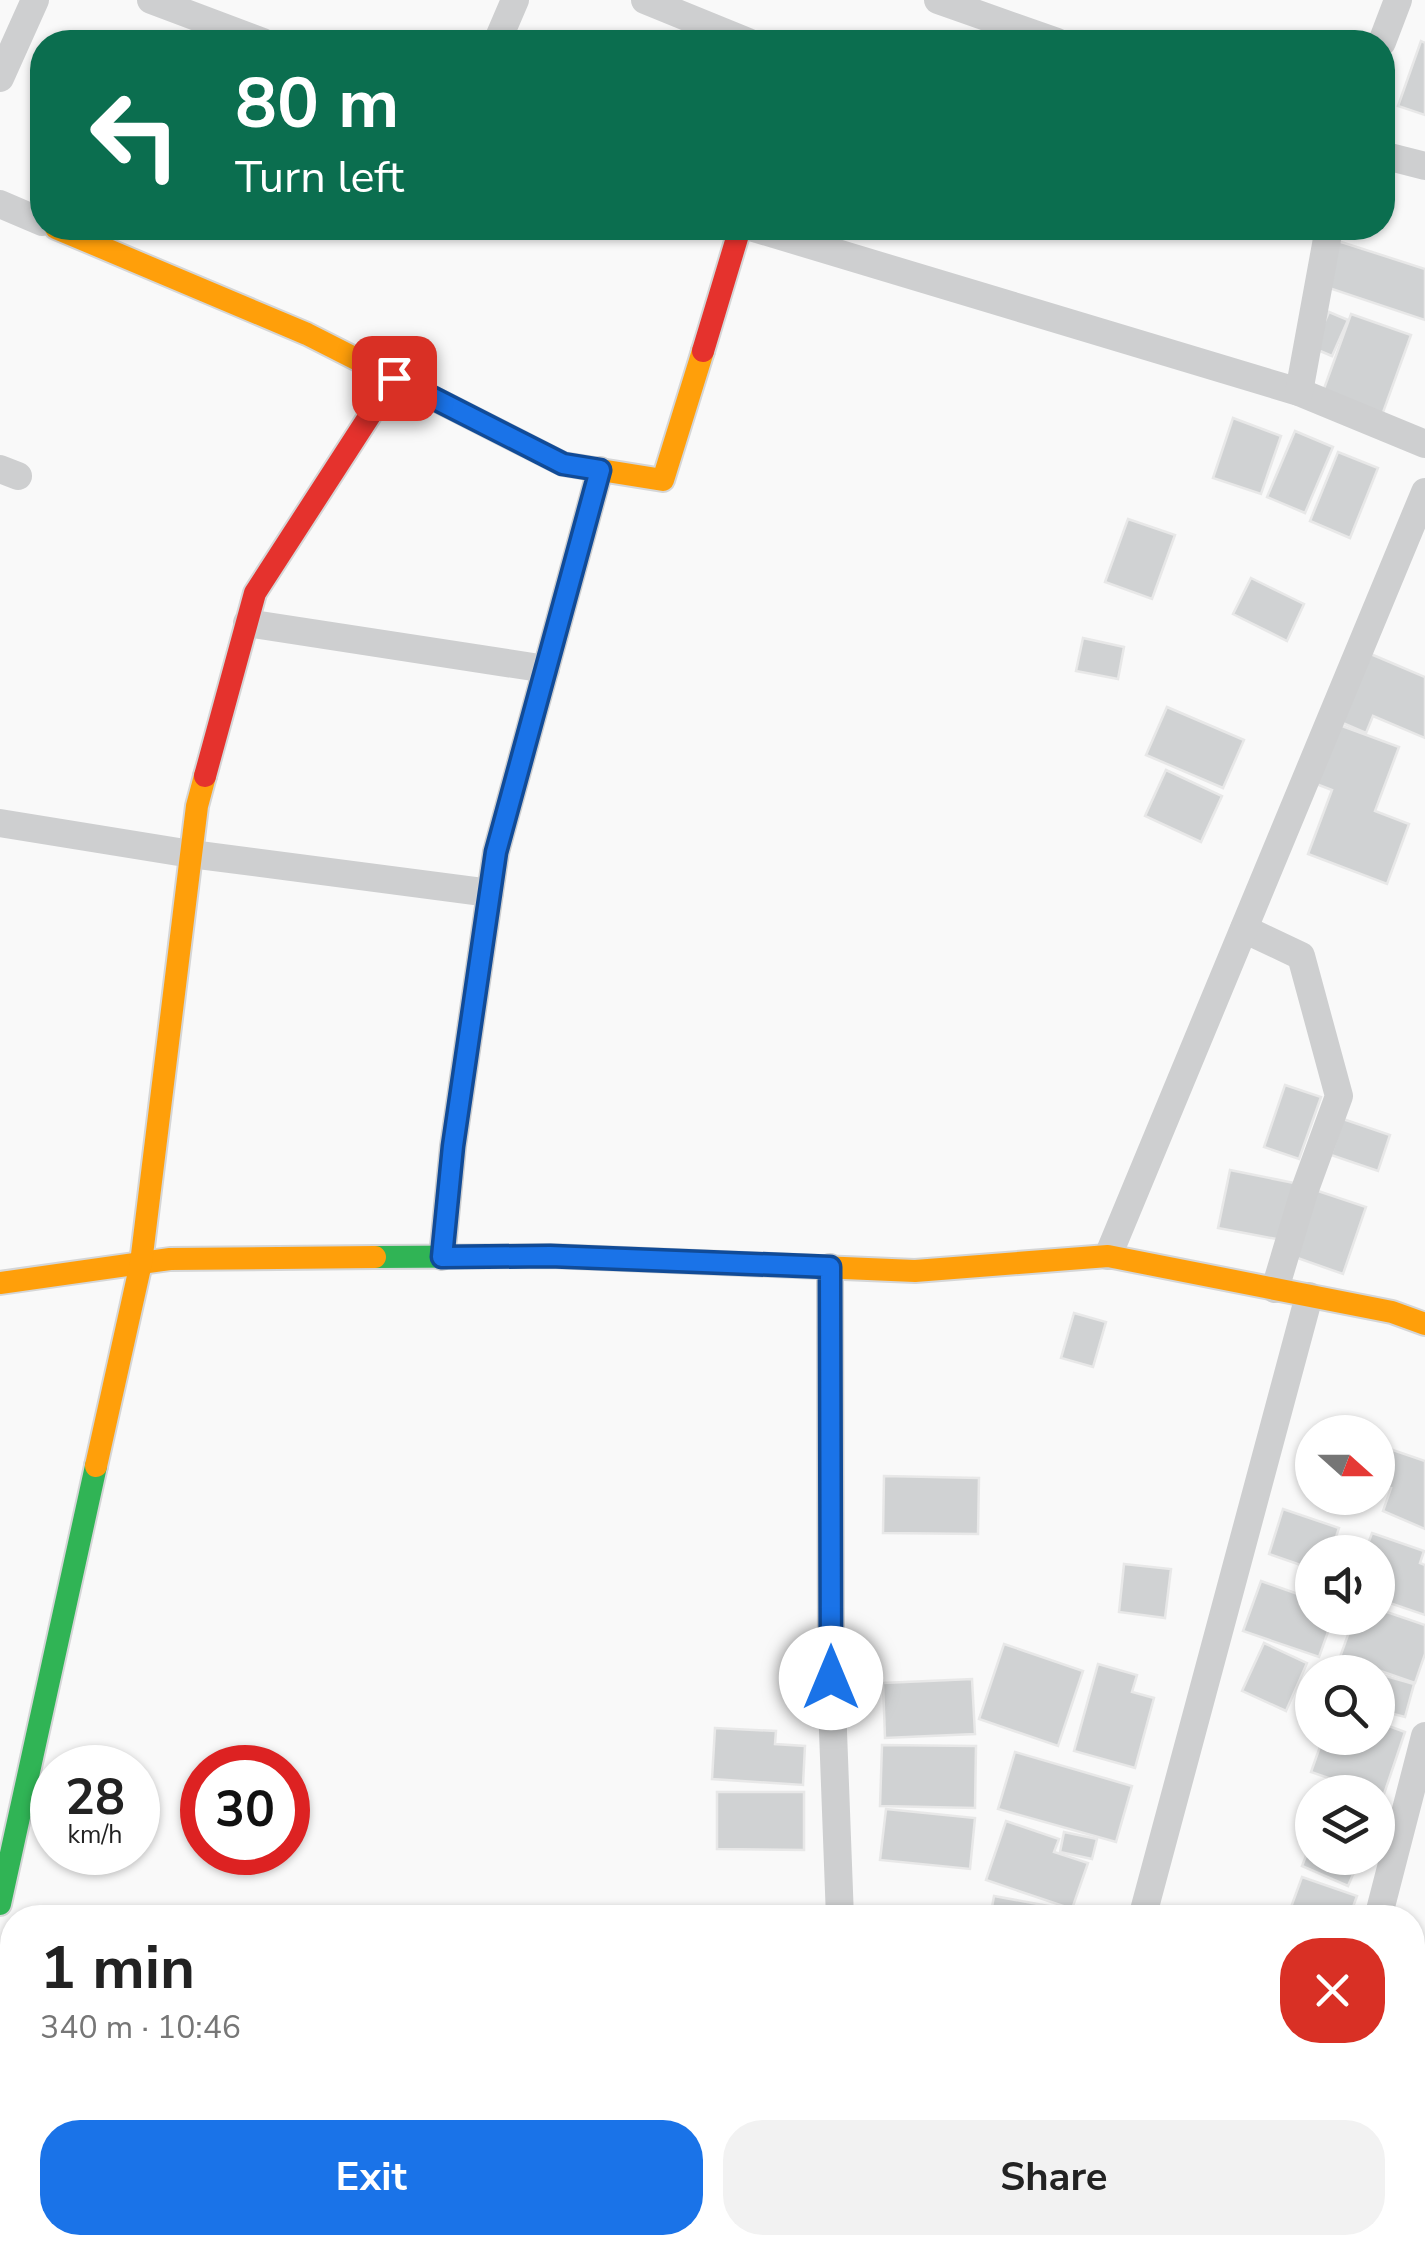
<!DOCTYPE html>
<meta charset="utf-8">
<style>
:root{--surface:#fff;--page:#f2f2f2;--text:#222;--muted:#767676;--accent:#1a73e8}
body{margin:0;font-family:"Nunito Sans",sans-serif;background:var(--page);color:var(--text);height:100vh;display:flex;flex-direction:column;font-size:38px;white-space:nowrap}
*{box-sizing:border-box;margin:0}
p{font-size:32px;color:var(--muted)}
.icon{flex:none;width:55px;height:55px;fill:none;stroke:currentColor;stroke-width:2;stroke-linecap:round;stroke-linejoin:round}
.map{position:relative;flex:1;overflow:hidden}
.panel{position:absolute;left:0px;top:1905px;width:1425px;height:350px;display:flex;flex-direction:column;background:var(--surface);border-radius:40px 40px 0 0;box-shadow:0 2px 8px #0004}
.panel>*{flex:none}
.top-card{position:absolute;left:30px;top:30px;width:1365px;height:210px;border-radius:40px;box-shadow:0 2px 8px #0004;background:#0b6e4f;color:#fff;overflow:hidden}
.needle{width:65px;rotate:111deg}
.buttons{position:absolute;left:1295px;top:1415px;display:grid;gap:20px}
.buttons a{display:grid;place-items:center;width:100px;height:100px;border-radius:50%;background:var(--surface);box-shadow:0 2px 8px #0004;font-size:50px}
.speed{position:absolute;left:30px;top:1745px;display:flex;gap:20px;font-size:50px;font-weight:700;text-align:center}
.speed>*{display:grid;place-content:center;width:130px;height:130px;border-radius:50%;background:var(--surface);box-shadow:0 2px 8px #0004;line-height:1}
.speed small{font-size:25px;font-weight:400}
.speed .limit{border:15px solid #d22;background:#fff;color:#111}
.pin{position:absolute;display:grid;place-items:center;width:85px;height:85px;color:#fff;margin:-42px;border-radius:20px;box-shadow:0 5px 15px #0006}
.me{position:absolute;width:110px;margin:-55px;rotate:0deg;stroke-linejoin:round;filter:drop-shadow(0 0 8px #0008)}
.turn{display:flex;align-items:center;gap:35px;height:210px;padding:0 40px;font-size:45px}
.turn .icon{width:130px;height:130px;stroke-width:2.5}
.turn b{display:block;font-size:70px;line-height:85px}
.round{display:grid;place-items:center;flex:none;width:105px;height:105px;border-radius:40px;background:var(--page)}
.headline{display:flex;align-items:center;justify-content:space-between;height:170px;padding:0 40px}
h1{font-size:60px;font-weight:700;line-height:75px}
.button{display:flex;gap:20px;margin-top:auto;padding:20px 40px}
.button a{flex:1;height:115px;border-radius:40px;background:var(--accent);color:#fff;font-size:40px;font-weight:700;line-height:115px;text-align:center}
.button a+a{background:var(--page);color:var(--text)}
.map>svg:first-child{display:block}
.building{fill:#d0d2d3;stroke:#e8e8e8;stroke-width:2.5}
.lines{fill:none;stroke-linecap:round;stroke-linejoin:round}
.fast-casing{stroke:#d5d6d7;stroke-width:26}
.slow-casing{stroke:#d5d6d7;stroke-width:26}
.jam-casing{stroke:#d5d6d7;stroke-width:26}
.street{stroke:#cecfd0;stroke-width:28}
.fast{stroke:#30b455;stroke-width:22}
.slow{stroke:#ff9f0a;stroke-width:22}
.jam{stroke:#e5322d;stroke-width:22}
.route-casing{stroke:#114b97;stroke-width:25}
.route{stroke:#1a73e8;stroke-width:18}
</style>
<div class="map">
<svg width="1425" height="2255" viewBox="0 0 1425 2255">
<rect width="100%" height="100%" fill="#f9f9f9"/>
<g class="building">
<path d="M1421 41 1425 43V115L1398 106Z"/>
<path d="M1338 241 1425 269V320L1323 286Z"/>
<path d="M1329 312 1348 320 1332 356 1313 348Z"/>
<path d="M1351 314 1411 335 1381 418 1321 397Z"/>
<path d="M1233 418 1281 436 1261 494 1213 478Z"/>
<path d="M1295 431 1333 447 1305 513 1267 497Z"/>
<path d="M1338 452 1378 468 1350 538 1310 521Z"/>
<path d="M1128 519 1175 535 1152 599 1105 582Z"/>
<path d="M1251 578 1304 604 1287 641 1233 614Z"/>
<path d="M1083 638 1124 647 1118 679 1076 671Z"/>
<path d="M1366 652 1425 677V738L1373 716 1366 733 1338 721Z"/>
<path d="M1167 707 1244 740 1223 788 1146 755Z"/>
<path d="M1334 723 1399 747 1375 811 1409 824 1387 884 1308 854 1332 790 1311 782Z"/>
<path d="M1166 770 1222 796 1201 842 1145 816Z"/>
<path d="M1285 1085 1321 1097 1299 1159 1264 1147Z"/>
<path d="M1343 1119 1390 1135 1378 1171 1331 1155Z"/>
<path d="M1230 1170 1299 1184 1287 1241 1218 1228Z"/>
<path d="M1312 1189 1366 1207 1343 1274 1289 1255Z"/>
<path d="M1074 1313 1106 1322 1093 1367 1061 1358Z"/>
<path d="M1387 1448 1425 1461V1529L1383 1511 1391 1488 1378 1484V1475Z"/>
<path d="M884 1476 979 1478 978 1534 883 1533Z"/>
<path d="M1283 1509 1339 1528 1331 1552H1312V1569L1269 1554Z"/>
<path d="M1372 1533 1424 1551 1420 1563 1425 1565V1615L1378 1599V1552H1365Z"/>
<path d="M1124 1564 1171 1569 1165 1618 1119 1612Z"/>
<path d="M1261 1581 1312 1599V1618H1333L1319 1657 1243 1631Z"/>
<path d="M1378 1609 1425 1625V1654L1415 1683 1340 1657 1354 1618H1378Z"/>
<path d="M1264 1643 1307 1663 1286 1711 1242 1691Z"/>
<path d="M1004 1644 1083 1671 1058 1746 979 1719Z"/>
<path d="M1098 1664 1137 1675 1132 1692 1154 1698 1135 1768 1074 1751Z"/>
<path d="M1379 1674 1414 1684 1405 1717 1378 1710Z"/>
<path d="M972 1679 975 1734 885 1738 883 1683Z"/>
<path d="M1378 1722 1405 1732 1383 1797 1311 1772 1323 1738H1378Z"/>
<path d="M715 1728 776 1731 775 1744 805 1746 803 1785 712 1779Z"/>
<path d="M882 1745 976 1746 975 1808 880 1806Z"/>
<path d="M1015 1752 1132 1786 1116 1842 998 1809Z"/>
<path d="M717 1792H804V1850L717 1849Z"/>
<path d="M886 1809 975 1818 970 1869 880 1860Z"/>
<path d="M1006 1821 1059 1839 1054 1852 1088 1863 1072 1909 986 1880Z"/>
<path d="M1064 1832 1097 1839 1092 1859 1060 1852Z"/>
<path d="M1312 1840V1858H1360L1348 1886 1302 1866Z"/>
<path d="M1302 1877 1357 1896 1349 1918H1287Z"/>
<path d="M994 1896 1065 1909 1064 1918H990Z"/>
<path d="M1414 1956 1425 1960V2024L1412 2020Z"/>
</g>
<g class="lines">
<defs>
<g id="fast">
<path d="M375 1257 550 1256 773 1265"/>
<path d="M0 1904 96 1466"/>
</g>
<g id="slow">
<path d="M56 228 307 334 563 464 663 480 703 351"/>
<path d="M773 1265 915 1271 1108 1256 1392 1312 1425 1324"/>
<path d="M0 1283 170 1259 375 1257"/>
<path d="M96 1466 141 1263 197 806 205 776"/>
</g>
<g id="jam">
<path d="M703 351 740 228"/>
<path d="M205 776 255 593 394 378"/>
</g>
</defs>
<use href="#fast" class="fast-casing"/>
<use href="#slow" class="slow-casing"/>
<use href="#jam" class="jam-casing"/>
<g class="street">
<path d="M151 0 263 42"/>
<path d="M645 0 748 42"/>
<path d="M938 0 1057 42"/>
<path d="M497 42 515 0"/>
<path d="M1382 42 1398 0"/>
<path d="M0 78 35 0"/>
<path d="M1382 155 1425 166"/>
<path d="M0 204 42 222"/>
<path d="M754 228 1299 392 1425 444"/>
<path d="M1299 392 1329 228"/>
<path d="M0 469 18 476"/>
<path d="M247 623 546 669"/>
<path d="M0 823 191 854 490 893"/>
<path d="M1244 929 1301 956 1339 1096 1304 1192 1275 1289"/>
<path d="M1108 1256 1425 492"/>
<path d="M442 1257 453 1146 496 852 600 470"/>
<path d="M830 1267 831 1678 840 1918"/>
<path d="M1142 1918 1309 1296"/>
<path d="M1378 1918 1425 1736"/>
<path d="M0 1966 12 1971"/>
<path d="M799 2255 801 2242"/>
<path d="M1309 2255 1311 2242"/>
</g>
<use href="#fast" class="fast"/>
<use href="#slow" class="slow"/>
<use href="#jam" class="jam"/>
</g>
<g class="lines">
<defs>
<path id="route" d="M394 378 563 464 600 470 496 852 453 1146 442 1257 550 1256 830 1267 831 1678"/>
</defs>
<use href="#route" class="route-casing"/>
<use href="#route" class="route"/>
</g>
</svg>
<div class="buttons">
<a><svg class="needle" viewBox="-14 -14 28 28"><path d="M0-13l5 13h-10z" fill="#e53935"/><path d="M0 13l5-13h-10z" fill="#767676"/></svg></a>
<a><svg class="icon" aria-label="sound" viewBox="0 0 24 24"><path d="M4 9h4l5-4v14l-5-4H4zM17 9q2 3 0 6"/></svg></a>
<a><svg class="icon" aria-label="search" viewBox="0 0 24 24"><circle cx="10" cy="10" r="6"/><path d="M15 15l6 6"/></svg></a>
<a><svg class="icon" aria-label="layers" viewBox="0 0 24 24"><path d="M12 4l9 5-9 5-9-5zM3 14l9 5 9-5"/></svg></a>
</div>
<div class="speed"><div>28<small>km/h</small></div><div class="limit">30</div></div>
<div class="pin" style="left:394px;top:378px;background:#d93025"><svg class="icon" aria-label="arrive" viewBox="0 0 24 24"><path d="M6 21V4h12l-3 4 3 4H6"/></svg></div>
<svg class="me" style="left:831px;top:1678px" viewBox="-20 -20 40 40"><circle r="19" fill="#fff"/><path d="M0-13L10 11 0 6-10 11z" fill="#1a73e8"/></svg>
<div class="top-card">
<div class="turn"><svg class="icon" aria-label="left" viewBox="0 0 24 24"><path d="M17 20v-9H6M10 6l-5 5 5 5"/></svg><div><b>80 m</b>Turn left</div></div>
</div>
<section class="panel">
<div class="headline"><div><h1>1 min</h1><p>340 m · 10:46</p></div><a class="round" style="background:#d93025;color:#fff"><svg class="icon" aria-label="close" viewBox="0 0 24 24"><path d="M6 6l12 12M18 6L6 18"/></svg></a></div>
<div class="button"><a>Exit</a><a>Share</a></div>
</section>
</div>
